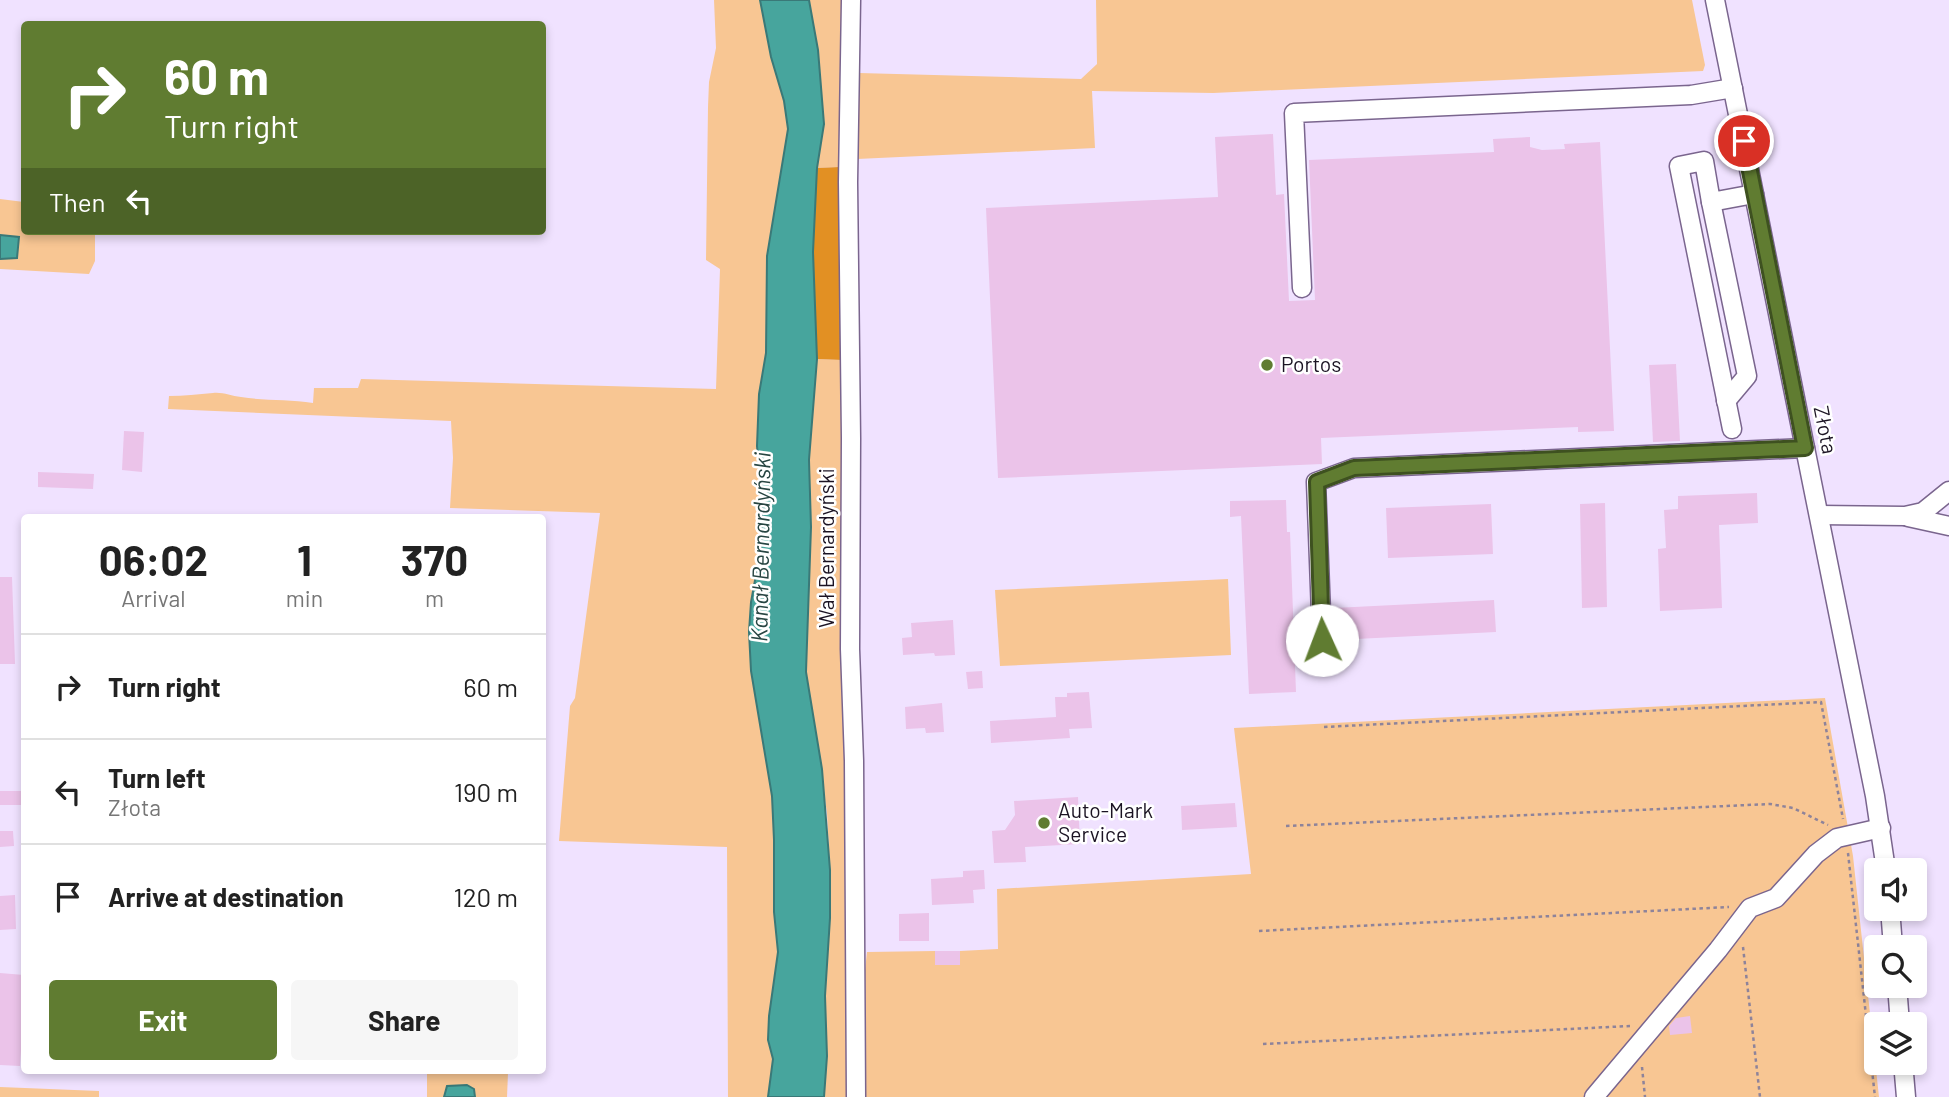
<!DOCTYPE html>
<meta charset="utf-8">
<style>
:root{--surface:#fff;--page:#f6f6f6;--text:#222;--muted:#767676;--line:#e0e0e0;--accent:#607c31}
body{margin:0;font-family:Barlow,sans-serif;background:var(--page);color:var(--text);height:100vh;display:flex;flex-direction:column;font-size:26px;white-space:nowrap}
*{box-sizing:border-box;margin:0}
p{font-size:23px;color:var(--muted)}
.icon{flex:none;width:38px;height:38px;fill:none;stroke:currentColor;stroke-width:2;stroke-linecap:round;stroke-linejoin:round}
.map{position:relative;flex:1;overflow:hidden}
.drawer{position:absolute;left:21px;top:514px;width:525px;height:560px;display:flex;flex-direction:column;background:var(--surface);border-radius:7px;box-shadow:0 4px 10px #0003}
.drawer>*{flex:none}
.guide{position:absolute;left:21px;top:21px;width:525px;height:214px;border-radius:7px;box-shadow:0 4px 10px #0003;background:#607c31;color:#fff;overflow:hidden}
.controls{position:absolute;left:1864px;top:858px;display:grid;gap:14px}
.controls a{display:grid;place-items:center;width:63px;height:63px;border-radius:7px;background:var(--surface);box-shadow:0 4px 10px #0003;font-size:35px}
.pin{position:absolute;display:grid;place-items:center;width:60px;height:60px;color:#fff;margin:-30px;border:4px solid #fff;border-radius:50%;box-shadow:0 2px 7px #0007}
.me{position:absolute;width:77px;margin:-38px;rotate:358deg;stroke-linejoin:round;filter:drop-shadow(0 0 5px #0008)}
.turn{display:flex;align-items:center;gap:24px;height:147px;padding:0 28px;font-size:32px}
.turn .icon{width:91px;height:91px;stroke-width:2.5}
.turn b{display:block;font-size:49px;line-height:60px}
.then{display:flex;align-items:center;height:66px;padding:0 28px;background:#0003;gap:14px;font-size:26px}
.eta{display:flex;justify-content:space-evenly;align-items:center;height:119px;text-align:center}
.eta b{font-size:42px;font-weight:700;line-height:49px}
.action{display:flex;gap:14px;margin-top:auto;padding:14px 28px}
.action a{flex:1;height:80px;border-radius:7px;background:var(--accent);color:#fff;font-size:28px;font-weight:700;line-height:80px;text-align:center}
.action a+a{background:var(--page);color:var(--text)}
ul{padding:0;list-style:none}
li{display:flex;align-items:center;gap:21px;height:105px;padding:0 28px;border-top:2px solid var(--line)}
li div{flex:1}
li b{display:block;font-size:26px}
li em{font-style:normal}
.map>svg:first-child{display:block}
.green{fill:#f8c693}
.forest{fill:#e29023}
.water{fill:#47a59d;stroke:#3a7978;stroke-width:2}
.building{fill:#ebc3e9}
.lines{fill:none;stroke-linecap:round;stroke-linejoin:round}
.minor-casing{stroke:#7a658e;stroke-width:21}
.path{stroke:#8e839a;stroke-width:2.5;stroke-dasharray:3.5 3.5;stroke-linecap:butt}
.minor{stroke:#fff;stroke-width:18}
.route-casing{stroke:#3e5120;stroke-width:18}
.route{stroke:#607c31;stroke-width:12}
.poi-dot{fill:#607c31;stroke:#fff;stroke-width:2.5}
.labels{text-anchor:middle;stroke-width:5;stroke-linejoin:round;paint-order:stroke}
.poi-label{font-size:21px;fill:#1b1323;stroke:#fff;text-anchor:start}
.street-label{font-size:21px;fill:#1b1323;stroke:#fff}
.water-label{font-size:23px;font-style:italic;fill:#274542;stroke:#fff}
</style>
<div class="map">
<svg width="1949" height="1097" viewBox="0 0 1949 1097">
<rect width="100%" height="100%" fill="#f0e2ff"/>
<g class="green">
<path d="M714 0H760L771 57 784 101 788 129 767 256 766 353 759 394 757 446 762 505V542L751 602 749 632 751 671 772 796 774 840V912L778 952 769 1016 768 1040 773 1059 768 1097H728L727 847 559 841 570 706 575 698 600 513 450 508 453 458 451 421 168 409 169 396C184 396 198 394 213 393 223 392 231 396 241 397 264 401 289 399 313 403L314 388H358L361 379 716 389 720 269 706 260 708 107 709 82 716 48Z"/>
<path d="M809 0H843L839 167 817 168 824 124 818 50Z"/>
<path d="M1096 0H1692L1705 65 1703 71 1213 93 1092 91 1095 148 857 159 859 73 1081 79 1097 64Z"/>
<path d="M0 199 24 202V231H95V261L89 274 0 269Z"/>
<path d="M817 359 842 360 849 1097H824L827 1056 825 996 830 918V870L827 813 806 672 811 527 809 460Z"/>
<path d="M1228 579 1231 655 1000 666 995 590Z"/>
<path d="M1825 698 1853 856 1879 1097H866L865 970 867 952 935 951V965H959L960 951 998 949 997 889 1251 874 1234 728Z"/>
<path d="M427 1071 508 1073 507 1097H427Z"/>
<path d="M0 1087 99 1091V1097H0Z"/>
</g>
<path class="forest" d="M839 167 842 360 817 359 813 252 817 168Z"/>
<g class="water">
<path d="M760 0H809L818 50 824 124 817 168 813 252 817 359 809 460 811 527 806 672 822 769 830 870V918L825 996 827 1056 824 1097H768L773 1059 768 1040 769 1016 778 952 774 912V840L772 796 751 671 749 632 751 602 762 542V505L757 446 759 394 766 353 767 256 788 129 784 101 771 57Z"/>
<path d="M0 235 19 237 17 258 0 259Z"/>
<path d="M467 1085 474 1089 475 1097H444L447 1086Z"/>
</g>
<g class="building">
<path d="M1273 134 1276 195 1284 194 1289 301 1315 300 1309 160 1494 152 1493 139 1530 137V147L1542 150 1565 149 1564 144 1600 142 1614 431 1578 432V427L1321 438 1322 464 998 478 986 208 1218 197 1215 137Z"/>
<path d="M1676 364 1680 441 1653 442 1649 365Z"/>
<path d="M124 431 144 432 142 472 122 470Z"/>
<path d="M38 472 94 474 93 489 38 487Z"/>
<path d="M1757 493 1758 523 1719 525 1722 608 1660 611 1658 549 1666 548 1664 510 1678 509V496Z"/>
<path d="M1286 500 1287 532H1290L1296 692 1249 694 1241 516 1230 517V501Z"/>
<path d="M1605 503 1607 607 1582 608 1580 504Z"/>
<path d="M1491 504 1493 554 1388 558 1386 508Z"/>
<path d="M0 577H12L15 664H0Z"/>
<path d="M1494 600 1496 632 1336 640 1334 608Z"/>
<path d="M953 620 955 655 935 656 934 653 903 655 902 638 912 637 911 623Z"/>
<path d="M982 671 983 688 968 689 966 672Z"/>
<path d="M1089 692 1092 728 1069 729 1070 738 991 743 990 721 1056 717 1055 697H1067V693Z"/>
<path d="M942 703 944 732 926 733 925 728 906 729 905 707Z"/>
<rect x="0" y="791" width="24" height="14"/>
<path d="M1078 797 1080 844 1025 847 1026 862 994 863 992 831 1005 830 1015 815 1014 801Z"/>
<path d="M1235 803 1237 827 1182 830 1181 806Z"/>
<path d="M0 831H13L14 846 0 847Z"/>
<path d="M984 870 985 889 973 890 974 903 932 905 931 879 963 877V871Z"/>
<path d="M15 895 16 929 0 930V896Z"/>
<path d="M929 913V941H899V914Z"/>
<rect x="935" y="951" width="25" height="14"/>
<path d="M0 973 24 975 22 1021H24V1035H22L20 1066 0 1065Z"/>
<path d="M1690 1016 1692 1033 1670 1035 1669 1026 1676 1018Z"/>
</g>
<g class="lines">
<defs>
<g id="minor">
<path d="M851 0 848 182 851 438 850 649 854 761 856 1097"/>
<path d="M1715 0 1875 796 1886 870"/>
<path d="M1711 202 1747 376 1726 401"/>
<path d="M1302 288 1294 113 1691 95 1733 88"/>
<path d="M1732 429 1679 166 1704 161 1711 202 1754 194"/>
<path d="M1819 515 1905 516 1923 512 1949 491"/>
<path d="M1908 517 1949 526"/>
<path d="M1322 640 1316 482 1354 468 1805 448"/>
<path d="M1890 908 1893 947"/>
<path d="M1897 985 1900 1024"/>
<path d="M1903 1062 1906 1097"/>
<path d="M1594 1097 1718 950 1750 908 1776 898 1816 854 1837 838 1881 828"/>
</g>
</defs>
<use href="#minor" class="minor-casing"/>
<g class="path">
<path d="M1324 727 1821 702 1843 819"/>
<path d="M1286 826 1770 804 1793 808 1828 825"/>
<path d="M1848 853 1875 1097"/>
<path d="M1259 931 1729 907"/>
<path d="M1743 947 1760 1097"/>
<path d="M1263 1044 1630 1026"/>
<path d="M1642 1067 1645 1097"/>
</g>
<use href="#minor" class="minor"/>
</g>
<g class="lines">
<defs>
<path id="route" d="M1322 640 1317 482 1354 468 1805 448 1744 141"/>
</defs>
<use href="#route" class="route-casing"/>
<use href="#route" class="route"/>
</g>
<g class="poi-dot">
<circle cx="1267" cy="365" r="7"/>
<circle cx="1044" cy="823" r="7"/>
</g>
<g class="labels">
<g class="poi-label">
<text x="1281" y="372">Portos</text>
<text x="1058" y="818">Auto-Mark<tspan x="1058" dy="24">Service</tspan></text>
</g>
<g class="street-label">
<text transform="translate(1825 430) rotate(79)" y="7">Złota</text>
<text transform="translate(827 548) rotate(-90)" y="7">Wał Bernardyński</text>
</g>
<g class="water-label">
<text transform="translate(761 547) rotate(-89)" y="8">Kanał Bernardyński</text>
</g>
</g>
</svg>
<div class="controls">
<a><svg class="icon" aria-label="sound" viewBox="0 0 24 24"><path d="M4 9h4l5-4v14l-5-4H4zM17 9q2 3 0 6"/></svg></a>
<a><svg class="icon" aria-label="search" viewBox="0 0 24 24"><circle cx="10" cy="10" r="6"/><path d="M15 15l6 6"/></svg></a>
<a><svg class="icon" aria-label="layers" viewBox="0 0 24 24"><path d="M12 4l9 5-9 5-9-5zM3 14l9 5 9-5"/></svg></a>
</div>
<div class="pin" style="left:1744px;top:141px;background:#d93025"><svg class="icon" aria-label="arrive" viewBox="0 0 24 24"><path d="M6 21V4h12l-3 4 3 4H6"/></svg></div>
<svg class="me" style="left:1322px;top:640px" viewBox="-20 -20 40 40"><circle r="19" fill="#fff"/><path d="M0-13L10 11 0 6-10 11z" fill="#607c31"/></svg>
<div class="guide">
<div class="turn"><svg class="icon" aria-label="right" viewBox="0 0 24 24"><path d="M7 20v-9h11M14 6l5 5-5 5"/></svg><div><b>60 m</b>Turn right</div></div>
<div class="then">Then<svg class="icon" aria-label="left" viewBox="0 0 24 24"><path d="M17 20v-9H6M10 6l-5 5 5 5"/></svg></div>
</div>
<section class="drawer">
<div class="eta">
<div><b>06:02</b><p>Arrival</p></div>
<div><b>1</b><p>min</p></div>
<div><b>370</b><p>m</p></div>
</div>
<ul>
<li><svg class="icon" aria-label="right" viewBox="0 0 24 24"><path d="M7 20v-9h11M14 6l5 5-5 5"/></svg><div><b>Turn right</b></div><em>60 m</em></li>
<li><svg class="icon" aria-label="left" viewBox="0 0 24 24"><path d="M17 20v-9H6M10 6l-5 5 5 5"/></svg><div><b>Turn left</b><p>Złota</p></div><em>190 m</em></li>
<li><svg class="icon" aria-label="arrive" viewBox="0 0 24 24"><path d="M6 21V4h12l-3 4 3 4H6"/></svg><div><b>Arrive at destination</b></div><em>120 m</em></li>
</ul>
<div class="action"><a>Exit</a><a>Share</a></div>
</section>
</div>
